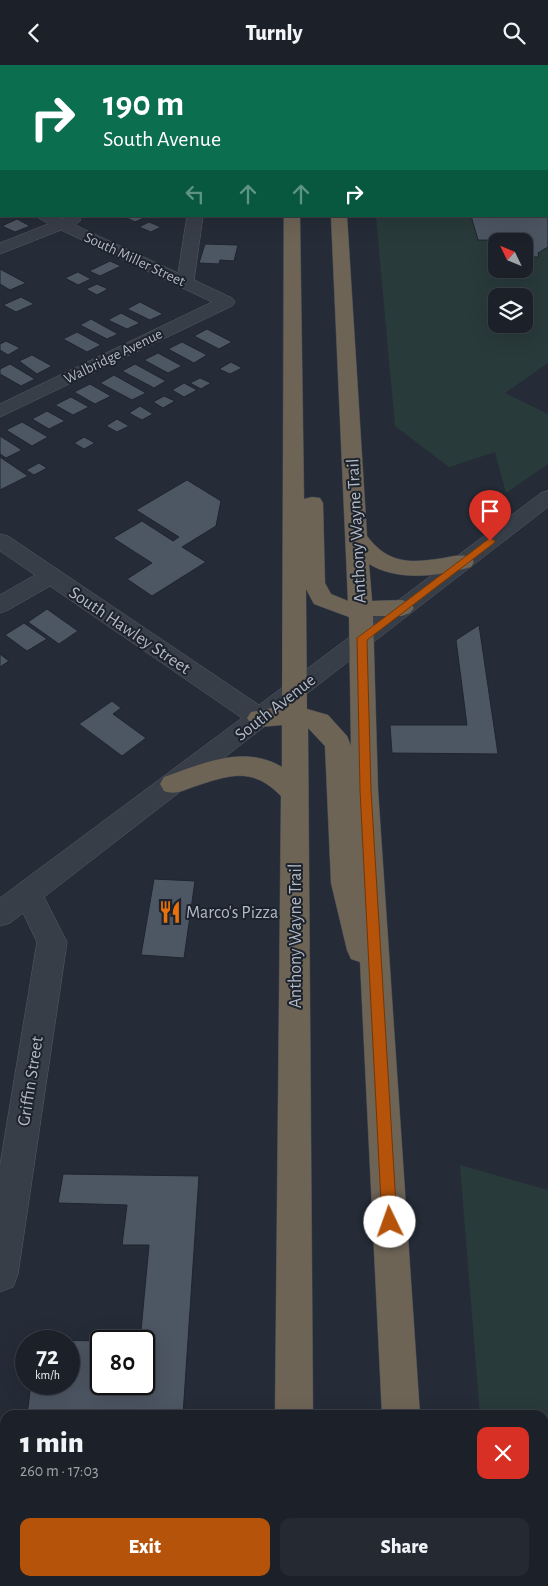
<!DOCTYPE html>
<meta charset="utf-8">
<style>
:root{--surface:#1c2129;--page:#252931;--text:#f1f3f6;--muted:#a0a3a8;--line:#3a3e46;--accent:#b45309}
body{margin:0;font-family:"Alegreya Sans",sans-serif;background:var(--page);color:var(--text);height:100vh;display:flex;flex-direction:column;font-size:19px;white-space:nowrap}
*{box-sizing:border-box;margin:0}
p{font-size:16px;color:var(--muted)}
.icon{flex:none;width:28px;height:28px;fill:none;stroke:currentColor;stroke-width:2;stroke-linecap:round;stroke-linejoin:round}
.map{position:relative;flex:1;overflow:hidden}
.drawer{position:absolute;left:0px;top:1345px;width:549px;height:176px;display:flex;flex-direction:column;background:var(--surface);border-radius:15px 15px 0 0;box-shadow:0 5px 20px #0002,0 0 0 1px var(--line)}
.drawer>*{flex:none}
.hud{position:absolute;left:0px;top:0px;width:549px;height:152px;box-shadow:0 5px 20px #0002,0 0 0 1px var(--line);background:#0b6e4f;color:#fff;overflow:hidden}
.needle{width:32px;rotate:313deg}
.tools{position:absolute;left:488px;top:168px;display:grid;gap:10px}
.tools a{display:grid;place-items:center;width:45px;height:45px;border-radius:10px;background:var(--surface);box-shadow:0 5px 20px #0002,0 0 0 1px var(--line);font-size:25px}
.speed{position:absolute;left:15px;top:1265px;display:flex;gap:10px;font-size:25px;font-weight:700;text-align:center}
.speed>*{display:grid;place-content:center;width:65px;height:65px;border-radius:50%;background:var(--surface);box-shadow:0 5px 20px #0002,0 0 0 1px var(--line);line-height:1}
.speed small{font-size:12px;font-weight:400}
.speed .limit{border:2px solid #111;border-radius:8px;background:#fff;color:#111}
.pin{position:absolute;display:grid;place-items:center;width:42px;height:42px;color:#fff;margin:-51px -21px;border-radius:50% 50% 50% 0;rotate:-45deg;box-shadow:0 0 5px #0007}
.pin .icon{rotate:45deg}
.me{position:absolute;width:55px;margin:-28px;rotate:357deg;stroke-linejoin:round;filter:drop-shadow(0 0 4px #0008)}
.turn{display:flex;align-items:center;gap:18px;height:105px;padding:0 20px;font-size:22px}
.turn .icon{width:65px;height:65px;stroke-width:2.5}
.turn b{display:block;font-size:35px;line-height:42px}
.lanes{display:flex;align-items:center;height:48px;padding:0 20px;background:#0003;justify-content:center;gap:25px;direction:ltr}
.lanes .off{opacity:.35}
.round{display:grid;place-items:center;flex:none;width:52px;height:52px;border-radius:10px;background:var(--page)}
.head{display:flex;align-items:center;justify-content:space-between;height:85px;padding:0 20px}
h1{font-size:30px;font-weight:800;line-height:38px}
.button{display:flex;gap:10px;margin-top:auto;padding:10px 20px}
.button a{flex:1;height:58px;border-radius:10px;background:var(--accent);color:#fff;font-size:20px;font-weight:800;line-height:58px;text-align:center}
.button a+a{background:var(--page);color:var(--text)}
header{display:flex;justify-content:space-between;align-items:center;height:65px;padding:0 20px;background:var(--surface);font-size:22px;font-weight:800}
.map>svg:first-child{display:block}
.green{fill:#293a3a;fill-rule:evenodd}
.building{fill:#4d5663;stroke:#1f252f}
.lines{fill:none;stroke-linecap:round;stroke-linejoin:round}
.minor-casing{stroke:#565c66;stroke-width:1}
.major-casing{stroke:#414751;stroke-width:1}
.highway-casing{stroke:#434953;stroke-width:1}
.minor{fill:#383e48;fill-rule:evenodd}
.major{fill:#565d68;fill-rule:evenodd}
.highway{fill:#6d6456;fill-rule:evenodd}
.route{fill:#b45309;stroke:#753606}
.labels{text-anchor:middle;stroke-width:4;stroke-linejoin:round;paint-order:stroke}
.far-street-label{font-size:15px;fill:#b3b9c4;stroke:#1d232d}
.street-label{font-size:18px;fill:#b3b9c4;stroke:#1d232d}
.poi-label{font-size:18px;fill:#b3b9c4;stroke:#1d232d;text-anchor:start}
</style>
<header><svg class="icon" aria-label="back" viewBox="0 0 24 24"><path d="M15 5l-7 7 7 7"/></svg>Turnly<svg class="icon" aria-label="search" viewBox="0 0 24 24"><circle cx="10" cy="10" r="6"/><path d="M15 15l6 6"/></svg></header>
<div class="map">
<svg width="548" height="1521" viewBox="0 0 548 1521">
<rect width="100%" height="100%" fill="#252c37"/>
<g class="green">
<path d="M548 109V298L505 328 548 349V399L506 428 495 387 449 402 395 361 376 151H548ZM496 176H524V204H496ZM496 231H524V259H496Z"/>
<path d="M460 1100 548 1125V1521H494L493 1516H544V1350H480Z"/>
</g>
<g class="building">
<path d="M548 138V182L538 188 539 192H524V176L478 175 471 151H548Z"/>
<path d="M123 151H145L146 152 135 157Z"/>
<path d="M17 154 30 161 15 167 2 161Z"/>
<path d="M149 157 161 162 151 167 139 162Z"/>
<path d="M205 179 238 180 234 196 220 195 219 199 199 198Z"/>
<path d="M110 196 121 201 100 211 89 206Z"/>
<path d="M0 204 26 218 10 225 0 219Z"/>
<path d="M78 207 91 214 78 220 65 213Z"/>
<path d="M97 219 108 224 97 230 86 224Z"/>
<path d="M21 232 34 239 16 247 3 240Z"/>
<path d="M140 237 163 249 150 255 127 244Z"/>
<path d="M121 248 140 258 127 264 108 255Z"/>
<path d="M91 254 118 269 107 274 80 260Z"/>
<path d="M207 264 232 277 219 284 194 271Z"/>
<path d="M77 267 101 280 87 287 63 274Z"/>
<path d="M6 276 20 283 8 290 0 285V279Z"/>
<path d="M182 277 207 290 194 298 168 284Z"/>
<path d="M158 288 182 301 168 308 144 295Z"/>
<path d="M32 290 52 301 37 309 19 296Z"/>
<path d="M231 297 242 303 230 309 219 304Z"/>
<path d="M10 299 35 314 21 321 0 309V304Z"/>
<path d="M135 299 166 316 154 323 122 306Z"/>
<path d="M114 310 146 328 132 335 100 318Z"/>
<path d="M200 313 211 318 201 324 190 318Z"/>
<path d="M184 318 197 325 184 332 172 325Z"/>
<path d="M90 319 111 331 95 339 74 327Z"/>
<path d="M164 331 175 336 163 343 153 337Z"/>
<path d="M71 332 89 342 73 350 55 340Z"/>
<path d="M140 341 153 349 142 355 129 348Z"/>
<path d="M47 346 65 356 49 364 32 354Z"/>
<path d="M117 354 129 361 117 367 106 361Z"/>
<path d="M22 357 48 372 32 381 6 365Z"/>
<path d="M0 371 22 385 6 393 0 389Z"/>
<path d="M84 372 95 378 84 384 74 378Z"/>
<path d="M0 392 28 411 0 425Z"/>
<path d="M39 398 47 403 34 410 26 405Z"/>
<path d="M187 415 221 436 216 461 182 482 206 497 152 531 127 514 152 498 113 473 142 456 173 476 179 472 136 445Z"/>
<path d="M47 544 78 566 59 579 28 557Z"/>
<path d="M24 558 47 574 27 586 5 570Z"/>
<path d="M479 560 498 689 392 688 390 660H467L456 575Z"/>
<path d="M0 589 9 596 0 602Z"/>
<path d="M112 636 121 643 113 649 146 673 122 691 79 659Z"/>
<path d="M154 814 195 816 184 893 141 890Z"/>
<path d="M63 1109 199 1111 183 1350H27L31 1319H69V1276L38 1275 106 1276H101V1319H144V1276H140L149 1180H122L127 1140 58 1138Z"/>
<path d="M5 1500V1516H172V1521H2Z"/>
</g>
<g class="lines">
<defs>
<g id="minor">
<rect x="135" y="0" width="15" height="1"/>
<rect x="407" y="0" width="12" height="1"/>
<rect x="491" y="0" width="12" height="1"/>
<path d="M0 125 1 126V136L0 135Z"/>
<path d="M36 151H57L62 154 69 151 79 152 81 155 75 160 178 208 187 151H203L194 215 232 233 235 237 232 241 0 352V339L212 237 61 165 0 189V178L48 159Z"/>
<path d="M548 426V442L44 832 67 877 18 1209 13 1222 0 1227V1100L37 877 23 848 10 858 0 861V833L242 653 50 521 8 545 0 548V530L35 510 0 486V469L8 471 259 640 541 428Z"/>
</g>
<rect id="major" x="0" y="61" width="1" height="8"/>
<g id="highway">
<rect x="285" y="0" width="12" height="1"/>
<rect x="325" y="0" width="12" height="1"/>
<path d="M284 151H300L304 434 312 432 320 433 323 438 325 518 331 529 348 536 331 151H347L367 471C389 500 411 498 444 493 454 491 461 489 471 492L474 497 471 502C439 511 399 517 369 499L372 536 402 535 410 538 414 543 410 548 402 551H373L378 725 420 1350H382L360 897 351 894 347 885 331 818 325 681 308 663 313 1350H275L281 731C252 701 229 710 193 722 182 726 175 730 164 726L160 719 164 712C201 699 244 679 282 702V660L260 662 251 659 247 653 251 647 282 641ZM306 524 314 539 349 552 351 681 347 671 328 650 307 644Z"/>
<rect x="273" y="1516" width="42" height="5"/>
<rect x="389" y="1516" width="42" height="5"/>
</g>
</defs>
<use href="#minor" class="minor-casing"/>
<use href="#major" class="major-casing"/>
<use href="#highway" class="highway-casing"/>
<use href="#minor" class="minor"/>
<use href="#major" class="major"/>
<use href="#highway" class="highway"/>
</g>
<path class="route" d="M490 473 495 476 494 478 367 575 371 725 397 1157 395 1162 390 1164 384 1162 382 1157 360 725 357 573Z"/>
<defs>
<symbol id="restaurant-bare" viewBox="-9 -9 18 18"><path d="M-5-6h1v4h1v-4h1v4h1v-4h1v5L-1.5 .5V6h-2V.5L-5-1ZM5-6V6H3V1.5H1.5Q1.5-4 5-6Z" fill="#e8710a" stroke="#1d232d" stroke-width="2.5" paint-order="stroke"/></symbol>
</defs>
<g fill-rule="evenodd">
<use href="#restaurant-bare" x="154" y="831" width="32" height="32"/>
</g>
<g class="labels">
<g class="far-street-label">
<text transform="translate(135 194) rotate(25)" y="5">South Miller Street</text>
<text transform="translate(113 291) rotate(-26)" y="5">Walbridge Avenue</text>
</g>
<g class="street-label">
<text transform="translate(356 466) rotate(-93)" y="6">Anthony Wayne Trail</text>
<text transform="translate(130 565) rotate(34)" y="6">South Hawley Street</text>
<text transform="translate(275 642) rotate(-38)" y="6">South Avenue</text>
<text transform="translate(295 871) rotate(-90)" y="6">Anthony Wayne Trail</text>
<text transform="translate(30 1016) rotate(-81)" y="6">Griffin Street</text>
</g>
<g class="poi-label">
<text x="186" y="853">Marco's Pizza</text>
</g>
</g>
</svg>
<div class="tools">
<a><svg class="needle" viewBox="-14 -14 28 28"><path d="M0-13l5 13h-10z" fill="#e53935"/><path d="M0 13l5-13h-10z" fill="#a0a3a8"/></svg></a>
<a><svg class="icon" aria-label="layers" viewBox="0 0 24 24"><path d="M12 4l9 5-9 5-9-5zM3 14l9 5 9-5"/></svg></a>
</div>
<div class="speed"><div>72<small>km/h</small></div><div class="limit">80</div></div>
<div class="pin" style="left:490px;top:476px;background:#d93025"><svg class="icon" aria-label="arrive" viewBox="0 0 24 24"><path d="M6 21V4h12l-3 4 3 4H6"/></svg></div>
<svg class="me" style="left:390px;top:1157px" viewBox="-20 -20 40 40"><circle r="19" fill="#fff"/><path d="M0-13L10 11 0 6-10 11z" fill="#b45309"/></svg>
<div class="hud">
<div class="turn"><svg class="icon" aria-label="right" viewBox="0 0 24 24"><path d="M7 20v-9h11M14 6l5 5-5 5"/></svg><div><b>190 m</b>South Avenue</div></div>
<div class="lanes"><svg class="icon off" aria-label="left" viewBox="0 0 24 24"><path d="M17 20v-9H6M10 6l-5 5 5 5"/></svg><svg class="icon off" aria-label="ahead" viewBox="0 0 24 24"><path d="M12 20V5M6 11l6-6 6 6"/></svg><svg class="icon off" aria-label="ahead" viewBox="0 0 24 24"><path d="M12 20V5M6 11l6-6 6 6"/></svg><svg class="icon" aria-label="right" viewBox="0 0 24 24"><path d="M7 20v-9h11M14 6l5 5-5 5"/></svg></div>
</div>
<section class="drawer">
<div class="head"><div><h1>1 min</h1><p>260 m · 17:03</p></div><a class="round" style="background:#d93025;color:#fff"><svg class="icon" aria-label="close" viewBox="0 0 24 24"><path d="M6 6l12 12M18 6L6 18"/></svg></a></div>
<div class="button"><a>Exit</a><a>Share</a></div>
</section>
</div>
